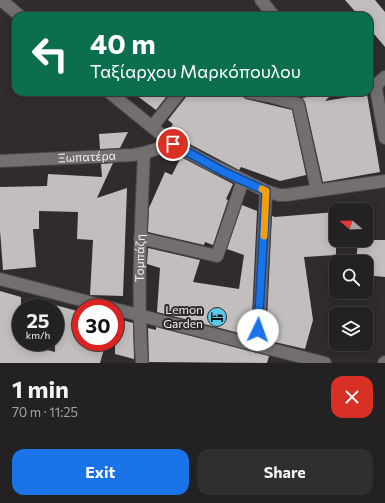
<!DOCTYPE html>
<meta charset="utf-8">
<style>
:root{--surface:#242122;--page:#302e2f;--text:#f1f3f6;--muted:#a3a3a5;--line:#413e40;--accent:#1a73e8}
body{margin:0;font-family:Commissioner,sans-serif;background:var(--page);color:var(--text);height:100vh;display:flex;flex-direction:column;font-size:15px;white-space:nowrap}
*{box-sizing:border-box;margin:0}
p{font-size:13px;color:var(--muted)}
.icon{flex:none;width:22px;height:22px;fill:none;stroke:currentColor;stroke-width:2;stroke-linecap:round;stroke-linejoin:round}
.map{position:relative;height:363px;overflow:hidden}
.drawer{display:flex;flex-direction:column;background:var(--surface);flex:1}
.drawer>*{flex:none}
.top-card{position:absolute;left:12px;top:12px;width:361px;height:84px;border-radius:12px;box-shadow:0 2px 10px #0003,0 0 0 1px var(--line);background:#0b6e4f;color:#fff;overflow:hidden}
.needle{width:26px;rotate:289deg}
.controls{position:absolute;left:329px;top:203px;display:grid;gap:8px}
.controls a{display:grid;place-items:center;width:44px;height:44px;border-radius:8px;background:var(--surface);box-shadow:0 2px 10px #0003,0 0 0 1px var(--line);font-size:20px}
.speed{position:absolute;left:12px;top:299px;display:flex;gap:8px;font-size:20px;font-weight:700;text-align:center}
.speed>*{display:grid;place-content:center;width:52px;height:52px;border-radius:50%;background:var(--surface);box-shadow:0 2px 10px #0003,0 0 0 1px var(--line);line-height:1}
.speed small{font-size:10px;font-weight:400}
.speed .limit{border:6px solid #d22;background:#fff;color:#111}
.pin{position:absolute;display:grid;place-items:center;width:34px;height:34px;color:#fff;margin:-17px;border:2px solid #fff;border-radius:50%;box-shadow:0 1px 4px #0007}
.me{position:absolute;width:44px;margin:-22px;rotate:3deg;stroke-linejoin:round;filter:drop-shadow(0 0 3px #0008)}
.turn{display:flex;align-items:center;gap:14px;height:84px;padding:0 12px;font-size:18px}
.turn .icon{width:52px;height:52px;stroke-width:2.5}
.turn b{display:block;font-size:28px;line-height:34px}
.round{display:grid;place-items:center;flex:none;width:42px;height:42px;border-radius:12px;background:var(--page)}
.headline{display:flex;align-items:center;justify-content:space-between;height:68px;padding:0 12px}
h1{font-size:24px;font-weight:700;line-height:30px}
.button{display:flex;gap:8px;margin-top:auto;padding:8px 12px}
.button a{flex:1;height:46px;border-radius:12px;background:var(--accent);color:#fff;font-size:16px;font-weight:700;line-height:46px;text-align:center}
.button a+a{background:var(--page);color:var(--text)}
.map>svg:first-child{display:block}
.building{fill:#c3bebe}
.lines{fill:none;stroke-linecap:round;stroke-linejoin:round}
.minor-casing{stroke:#4c494a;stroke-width:14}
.minor{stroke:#736f6f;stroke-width:12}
.route-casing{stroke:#114b97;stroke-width:10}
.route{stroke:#1a73e8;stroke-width:7}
.slow{stroke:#f59e0b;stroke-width:7}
.labels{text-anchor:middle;stroke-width:4;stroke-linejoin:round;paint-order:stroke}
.street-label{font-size:12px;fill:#f2eff0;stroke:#302c2d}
.poi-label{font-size:12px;fill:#f2eff0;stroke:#302c2d;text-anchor:end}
</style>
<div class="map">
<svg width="385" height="363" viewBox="0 0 385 363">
<rect width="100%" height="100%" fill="#302c2d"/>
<g class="building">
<path d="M345 0H375L385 12V47L369 28V16H359Z"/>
<path d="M132 92H170L156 110Z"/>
<path d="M187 92H241L243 97 246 99 292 110 306 175 280 181 241 167 239 170 186 142 169 130 173 124 168 120 186 97Z"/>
<path d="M333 93 325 101 367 94 380 172 323 182 305 102 302 98Z"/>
<path d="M128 132 120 148 100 149 99 134Z"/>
<path d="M181 157 233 184 226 199 228 200 213 245 205 242 204 245 148 232 149 208 165 172 172 175Z"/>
<path d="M113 163 97 198 127 188 123 296 90 295 93 240 77 239 78 212 39 211V229H33L36 267 3 270 0 230V187L47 186 48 174 102 177 101 164Z"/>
<path d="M242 205 257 211 251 336 157 312 160 268 147 264 148 248 200 260 193 282 239 289 244 255 227 249Z"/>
<path d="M336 212V255L304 257 313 320 305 349 266 340 272 216 275 217Z"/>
<path d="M358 240H385V277L366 275V262H356Z"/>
<path d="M0 291 21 297V343L55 352V305L81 312V342H106L100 363H0Z"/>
<path d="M115 318 133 323 134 359 115 354Z"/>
<path d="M156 327 257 353 269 356 267 363 149 362 148 328 156 330Z"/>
</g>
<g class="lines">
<defs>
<g id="minor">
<path d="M1 0 20 16"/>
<path d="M261 0 274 16"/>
<path d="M385 77 378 83 376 89 385 138"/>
<path d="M109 92 173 144 206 162 266 191 279 195H286L385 181"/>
<path d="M248 92 269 96 298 104 317 190"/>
<path d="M152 127 180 92"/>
<path id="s1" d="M0 161 133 155 144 153 173 144"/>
<path d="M140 238 217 256 243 180"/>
<path d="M0 279 112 308"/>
<path d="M115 309 325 363"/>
<path d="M258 346 266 191"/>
<path id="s2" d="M142 363C137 293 141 223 144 153"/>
<path d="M384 363 385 362"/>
</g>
</defs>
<use href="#minor" class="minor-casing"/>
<use href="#minor" class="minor"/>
</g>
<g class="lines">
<defs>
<path id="route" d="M173 144 224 172 266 191 258 330"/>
</defs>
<use href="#route" class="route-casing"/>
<use href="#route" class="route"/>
<path class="slow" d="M262 189 266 191 264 236"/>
</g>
<defs>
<symbol id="hotel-disc" viewBox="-11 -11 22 22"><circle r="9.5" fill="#5ac8e6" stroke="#302c2d"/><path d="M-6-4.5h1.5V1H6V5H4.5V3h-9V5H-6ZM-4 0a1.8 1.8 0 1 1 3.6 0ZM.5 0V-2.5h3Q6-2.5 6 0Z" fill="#111"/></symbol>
</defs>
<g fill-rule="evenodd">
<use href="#hotel-disc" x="206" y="306" width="22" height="22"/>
</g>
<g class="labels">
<g class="street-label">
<text dy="4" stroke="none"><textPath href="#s1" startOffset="87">Ξωπατέρα</textPath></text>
<text dy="4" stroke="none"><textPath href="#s2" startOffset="105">Τομπάζη</textPath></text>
</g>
<g class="poi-label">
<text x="203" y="314">Lemon<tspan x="203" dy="14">Garden</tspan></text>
</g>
</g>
</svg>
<div class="controls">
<a><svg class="needle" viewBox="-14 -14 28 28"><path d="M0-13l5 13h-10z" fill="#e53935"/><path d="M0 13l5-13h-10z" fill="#a3a3a5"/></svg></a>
<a><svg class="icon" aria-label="search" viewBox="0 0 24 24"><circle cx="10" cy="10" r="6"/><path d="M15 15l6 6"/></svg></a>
<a><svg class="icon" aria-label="layers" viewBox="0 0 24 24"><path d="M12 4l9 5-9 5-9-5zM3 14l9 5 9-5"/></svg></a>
</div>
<div class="speed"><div>25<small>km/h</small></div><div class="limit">30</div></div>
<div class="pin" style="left:173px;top:144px;background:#d93025"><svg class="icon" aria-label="arrive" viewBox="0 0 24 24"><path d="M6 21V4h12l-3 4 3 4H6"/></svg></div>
<svg class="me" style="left:258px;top:330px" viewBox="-20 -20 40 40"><circle r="19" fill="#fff"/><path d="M0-13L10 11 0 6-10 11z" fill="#1a73e8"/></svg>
<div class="top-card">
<div class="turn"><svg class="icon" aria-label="left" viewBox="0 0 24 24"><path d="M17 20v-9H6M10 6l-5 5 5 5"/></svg><div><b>40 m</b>Ταξίαρχου Μαρκόπουλου</div></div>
</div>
</div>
<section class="drawer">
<div class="headline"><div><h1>1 min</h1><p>70 m · 11:25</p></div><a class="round" style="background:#d93025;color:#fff"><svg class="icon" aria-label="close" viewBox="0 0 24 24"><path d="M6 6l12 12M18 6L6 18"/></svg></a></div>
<div class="button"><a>Exit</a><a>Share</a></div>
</section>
